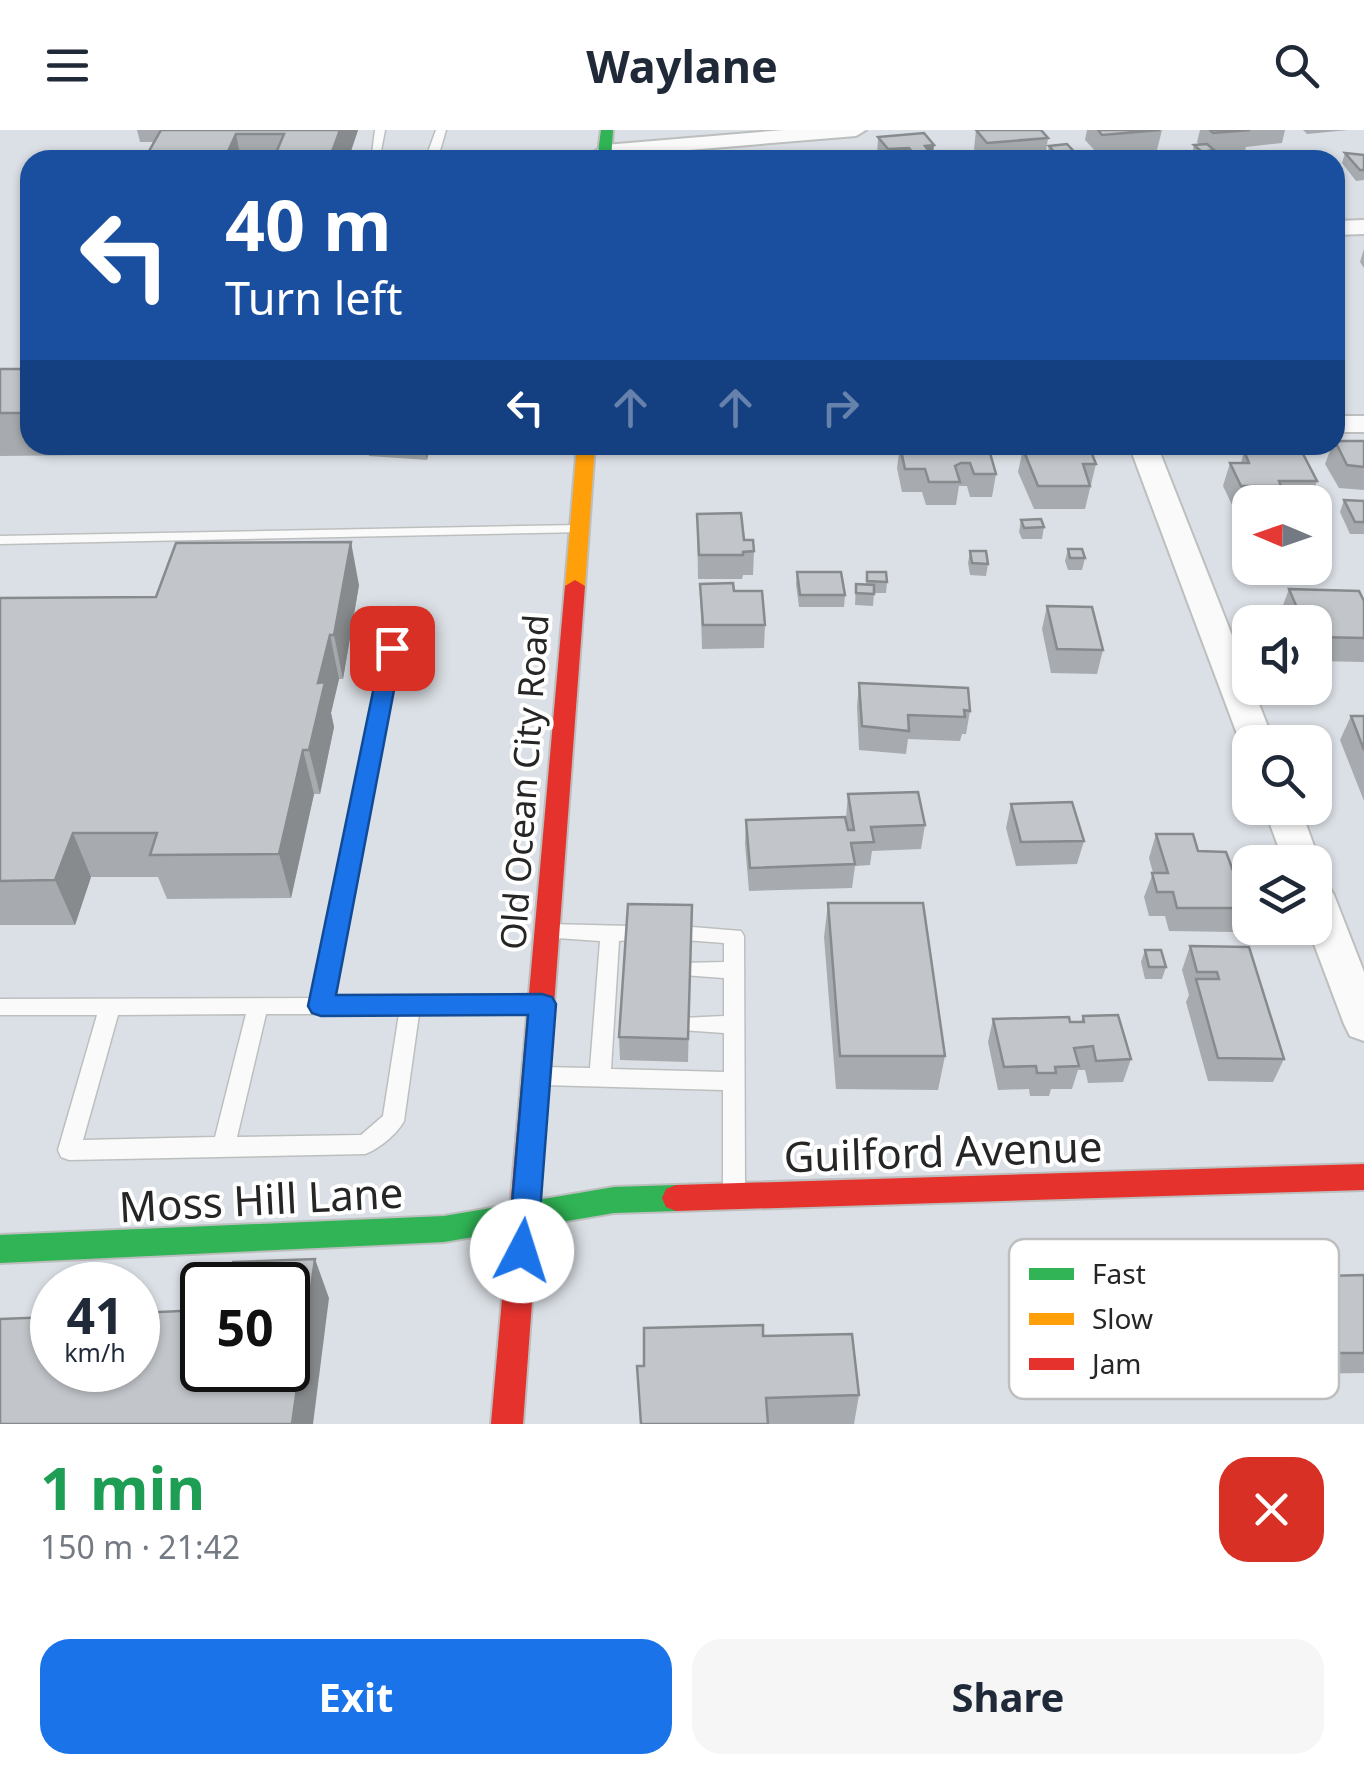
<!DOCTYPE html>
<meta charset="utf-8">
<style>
:root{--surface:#fff;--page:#f6f6f7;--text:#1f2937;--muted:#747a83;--accent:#1a73e8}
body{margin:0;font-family:"Noto Sans",sans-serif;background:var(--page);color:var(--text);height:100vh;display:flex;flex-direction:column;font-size:38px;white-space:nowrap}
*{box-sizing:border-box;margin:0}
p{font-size:32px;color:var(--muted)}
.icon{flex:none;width:55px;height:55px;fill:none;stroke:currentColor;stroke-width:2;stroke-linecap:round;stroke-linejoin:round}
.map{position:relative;height:1294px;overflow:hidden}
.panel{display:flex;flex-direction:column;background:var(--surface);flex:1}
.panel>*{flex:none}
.top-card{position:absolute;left:20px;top:20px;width:1325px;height:305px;border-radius:30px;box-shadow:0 2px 8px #0004;background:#1a4fa0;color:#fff;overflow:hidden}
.needle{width:65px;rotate:272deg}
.fabs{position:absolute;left:1232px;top:355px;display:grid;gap:20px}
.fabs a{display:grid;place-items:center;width:100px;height:100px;border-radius:20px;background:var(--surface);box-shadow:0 2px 8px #0004;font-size:50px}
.speed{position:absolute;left:30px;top:1132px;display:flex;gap:20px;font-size:50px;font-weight:700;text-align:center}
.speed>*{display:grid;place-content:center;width:130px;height:130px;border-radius:50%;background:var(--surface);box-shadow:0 2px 8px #0004;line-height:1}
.speed small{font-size:25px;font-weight:400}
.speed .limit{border:5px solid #111;border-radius:15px;background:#fff;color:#111}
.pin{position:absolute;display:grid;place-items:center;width:85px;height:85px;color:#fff;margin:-42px;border-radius:20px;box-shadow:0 5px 15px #0006}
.me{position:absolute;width:110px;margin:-55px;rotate:5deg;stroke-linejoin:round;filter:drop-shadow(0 0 8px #0008)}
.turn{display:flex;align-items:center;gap:35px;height:210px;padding:0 40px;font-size:45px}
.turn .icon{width:130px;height:130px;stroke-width:2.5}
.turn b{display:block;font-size:70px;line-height:85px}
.lanes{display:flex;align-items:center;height:95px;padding:0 40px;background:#0003;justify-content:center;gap:50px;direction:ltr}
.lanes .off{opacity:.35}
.round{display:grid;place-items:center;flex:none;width:105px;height:105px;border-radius:30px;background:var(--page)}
.summary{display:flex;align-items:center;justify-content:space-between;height:170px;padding:0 40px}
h1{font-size:60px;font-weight:700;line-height:75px;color:#1e9e55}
.cta{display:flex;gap:20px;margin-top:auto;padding:20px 40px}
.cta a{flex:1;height:115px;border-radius:30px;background:var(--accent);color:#fff;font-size:40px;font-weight:700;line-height:115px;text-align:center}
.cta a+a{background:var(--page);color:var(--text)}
header{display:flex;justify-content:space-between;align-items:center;height:130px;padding:0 40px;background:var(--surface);font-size:45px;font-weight:700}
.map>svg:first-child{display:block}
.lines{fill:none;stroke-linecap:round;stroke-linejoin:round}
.lane-casing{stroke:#bdbfbf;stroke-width:3}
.street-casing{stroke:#bdbfbf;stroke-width:4}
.fast-casing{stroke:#bdbfbf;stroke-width:4}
.slow-casing{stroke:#bdbfbf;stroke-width:4}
.jam-casing{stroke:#bdbfbf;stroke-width:4}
.lane{fill:#fafafb;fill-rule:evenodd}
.street{fill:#fafafb;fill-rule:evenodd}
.fast{fill:#30b455;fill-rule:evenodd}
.slow{fill:#ff9f0a;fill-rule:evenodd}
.jam{fill:#e5322d;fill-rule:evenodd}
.wall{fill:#a7aaae}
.shaded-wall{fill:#888b8d}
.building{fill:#c2c6ca;stroke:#888b8d;stroke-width:2.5}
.route{fill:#1a73e8;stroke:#114b97;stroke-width:2.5}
.labels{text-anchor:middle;stroke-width:8;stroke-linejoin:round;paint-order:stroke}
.street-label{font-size:35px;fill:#262626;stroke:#fff}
.near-street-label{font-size:42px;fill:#262626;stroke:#fff}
.key{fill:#fff;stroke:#bebebe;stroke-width:2.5}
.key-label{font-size:28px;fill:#262626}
</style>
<header><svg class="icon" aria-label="menu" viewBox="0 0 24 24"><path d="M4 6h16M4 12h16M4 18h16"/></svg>Waylane<svg class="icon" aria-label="search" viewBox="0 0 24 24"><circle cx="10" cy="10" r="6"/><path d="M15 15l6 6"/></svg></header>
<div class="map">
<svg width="1364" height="1294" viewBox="0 0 1364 1294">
<rect width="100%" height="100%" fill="#dbe0e6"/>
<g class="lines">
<defs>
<g id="lane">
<path d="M375 0H385L381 21 397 26 428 22 436 0H446L439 24C419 34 392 32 372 24Z"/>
<path d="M580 395 585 396V402L0 414V406Z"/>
<path d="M399 477 407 482 332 868 537 867 544 869 547 875 544 881 537 883 419 884 404 991C397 1004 379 1019 365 1024L69 1030 61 1027 58 1020 97 885H0V869L312 868 391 482ZM246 884 215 1007 83 1010 118 885ZM266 884H399L383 986 361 1005 237 1007Z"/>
<path d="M549 794 629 796 636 799 639 804 636 809 619 811 611 939 724 942V903L682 900 679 894 682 888 724 886V848L683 845 680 839 683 833 724 832V813L685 810 682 805 685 800 692 797 741 801 744 806 745 1061 742 1068 734 1071 726 1068 723 1061V960L543 955 536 952 533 946 536 940 543 937 590 938 600 811 542 807 539 802 542 797Z"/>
</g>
<g id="street">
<path d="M784 0H866L856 6 605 27 595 21 605 15Z"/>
<path d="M1364 90V104L1335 105V91Z"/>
<rect x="1335" y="286" width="29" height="16"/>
<path d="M1129 315H1157L1274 612H1250V622L1240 612Z"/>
<path d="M1264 678H1300L1320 732 1315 742V732H1284Z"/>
<path d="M1315 751 1328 755 1334 765 1364 842V911L1350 906 1344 894 1308 798H1315Z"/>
</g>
<g id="fast">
<path d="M601 0H613L611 30H597Z"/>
<path d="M676 1055 686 1059 690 1068 686 1077 676 1081 614 1083 444 1112 0 1133V1105L444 1086 614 1057Z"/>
</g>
<path id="slow" d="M577 315H595L585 456 575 462 565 456Z"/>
<g id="jam">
<path d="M575 450 585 456 523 1294H491L565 456Z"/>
<path d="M1364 1034V1060L676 1081 666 1077 662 1068 666 1059 676 1055Z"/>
</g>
</defs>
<use href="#lane" class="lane-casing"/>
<use href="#street" class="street-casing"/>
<use href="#fast" class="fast-casing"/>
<use href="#slow" class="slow-casing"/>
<use href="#jam" class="jam-casing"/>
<use href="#lane" class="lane"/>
<use href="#street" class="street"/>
<use href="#fast" class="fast"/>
<use href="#slow" class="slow"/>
<use href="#jam" class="jam"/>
</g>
<g class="wall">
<path d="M137 0H358L348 30H144L154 12H140Z"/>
<path d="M976 0 1048 8 1045 28 1017 30H982L974 19Z"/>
<path d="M1087 0H1162L1157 20 1098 24 1085 10Z"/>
<path d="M1200 0H1285L1282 13 1246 17 1245 20 1214 22 1212 28 1196 29 1192 25 1194 15H1200L1197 12Z"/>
<path d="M1303 0H1348L1307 4Z"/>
<path d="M878 7 934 15 932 30H879L877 27Z"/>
<path d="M1049 16 1078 26 1077 29 1082 30H1051L1047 26Z"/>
<path d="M1345 23 1364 25V50L1356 51 1342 33Z"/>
<path d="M1364 119V138L1360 132Z"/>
<path d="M0 239H30V315H93L88 325 0 326Z"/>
<path d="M1364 311V360L1339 358 1325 334 1332 315Z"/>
<path d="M362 315H430L427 330 369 326 367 315Z"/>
<path d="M900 316H988L996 344 992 367H970L967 356H959L956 375H926L922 362H902L897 338Z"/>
<path d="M1023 319H1059L1096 334 1085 379H1034L1018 342Z"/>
<path d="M1244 321 1317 351 1310 372H1250V379H1234L1223 356 1230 333H1241Z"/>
<path d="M1344 370 1364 371V404H1350L1340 382Z"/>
<path d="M697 384 754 421 753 445H743L742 449H698Z"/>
<path d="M1021 390 1044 397 1042 409H1022L1019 402Z"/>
<path d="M1068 419 1085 428 1082 440H1068L1065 431Z"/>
<path d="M970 421 988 434 986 446 970 445 968 433Z"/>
<path d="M797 442 845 465 844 477H799L796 454Z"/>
<path d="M867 442 887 452 886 463H874L873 476 855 475 856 454H866Z"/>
<path d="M700 454 734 461 765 495 764 518 702 519Z"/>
<path d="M359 455 343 549H339L331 583 334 597 320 664H314L291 768 167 769 158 747H91L75 795H0V468L156 467Z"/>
<path d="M1289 459 1364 471V532L1315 531V492H1284L1280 483Z"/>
<path d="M1047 476 1103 520 1097 544 1051 543 1042 499Z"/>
<path d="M859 553 970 581 966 604H962L960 611 908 609 906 624 859 620 857 576Z"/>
<path d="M1351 586H1364V671L1340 610Z"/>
<path d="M848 664 925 695 921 719 872 721 870 735 855 736 852 758 749 761 745 714 746 690 846 688Z"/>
<path d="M1011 674 1084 711 1077 734 1016 736 1006 698Z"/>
<path d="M1156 704 1198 721 1240 759 1238 764 1242 778 1233 802 1169 801 1165 786H1149L1144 767 1153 743 1149 728Z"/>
<path d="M828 773 945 926 938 960 836 959 824 807Z"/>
<path d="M692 775 688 932 620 930 619 907Z"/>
<path d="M1190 816 1249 817 1284 929 1273 952 1208 951 1186 872 1189 865 1182 840Z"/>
<path d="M1145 820 1166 837 1162 849H1145L1141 832Z"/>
<path d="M1083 886 1131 929 1123 952 1088 953 1085 940H1078L1072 959H1051L1049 966H1030L1029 959 998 960 988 912 993 889 1081 892Z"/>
<path d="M1364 1145V1243L1300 1244 1276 1169 1288 1147Z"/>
<path d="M763 1206 859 1265 854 1294H641L644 1236Z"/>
</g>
<g class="shaded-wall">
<path d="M340 0H358L348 30H329Z"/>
<path d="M236 4 241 30H224Z"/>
<path d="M934 15 932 30H914V24L925 16Z"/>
<path d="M909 18 908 30H887L888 19Z"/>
<path d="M1214 20 1212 30H1200L1202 22Z"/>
<path d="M85 315H93L88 325Z"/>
<path d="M425 315H430L427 330Z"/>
<path d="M351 412 359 455 343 549 334 505Z"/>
<path d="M330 505 339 549 331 583 334 597 320 664 309 620 318 553Z"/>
<path d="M303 620 314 664 291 768 279 724Z"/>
<path d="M73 703 91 747 75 795 55 750Z"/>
<path d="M315 1129 329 1168 313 1294H292Z"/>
</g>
<g class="building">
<path d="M161 0H340L329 30H273L284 4H236L224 30H144Z"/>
<path d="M976 0H1041L1048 8 987 13Z"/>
<path d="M1098 0H1160L1102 5Z"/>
<path d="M1210 0H1250L1213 3Z"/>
<path d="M924 3 934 15 925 16 930 23 914 24 909 18 888 19 878 7Z"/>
<path d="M1067 14 1078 26 1059 27 1049 16Z"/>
<path d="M1207 14 1214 20 1202 22 1194 15Z"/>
<path d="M1345 23 1364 25V40H1360Z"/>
<rect x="684" y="25" width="33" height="5"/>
<path d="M1108 27H1138L1140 30H1109Z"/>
<path d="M1216 28 1217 30 1191 29Z"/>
<rect x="0" y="239" width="30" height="44"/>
<path d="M1335 311H1364V337L1347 335Z"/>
<path d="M900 316H988L996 344H974L970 333H961L955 336 960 352H929L925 339H905Z"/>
<path d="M1058 316 1059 319H1090L1096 334H1083L1090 356H1038L1023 319Z"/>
<path d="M1244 321 1302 322 1317 351H1279L1281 356H1241L1230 333H1249Z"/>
<path d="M1344 370 1364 371V392H1355Z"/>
<path d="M741 383 744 410H753L754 421 743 422V425H699L697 384Z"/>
<path d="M1041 389 1044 397 1024 398 1021 390Z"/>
<path d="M351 412 334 505H330L318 553 325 552 309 620H303L279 724 150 725 157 703H73L55 750 0 751V468L156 467 176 413Z"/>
<path d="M1068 419H1082L1085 428H1070Z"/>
<path d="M970 421H986L988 434 972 433Z"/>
<path d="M797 442H841L845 465H800Z"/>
<path d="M867 442H886L887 452 867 451Z"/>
<path d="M733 453 734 461H762L765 495H703L700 454Z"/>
<path d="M856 454 874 455V464L856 463Z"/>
<path d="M1289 459 1359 461 1364 471V508L1317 507 1315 503V492H1303Z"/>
<path d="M1047 476 1092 477 1103 520 1057 519Z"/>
<path d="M859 553 968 558 970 581 964 580 965 587 908 585 909 601 862 596Z"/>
<path d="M1351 586H1364V620Z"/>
<path d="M918 662 925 695 871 697 874 712 851 713 855 734 750 738 746 690 845 687 848 700H854L848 664Z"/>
<path d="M1072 672 1084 711 1021 712 1011 674Z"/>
<path d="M1156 704H1193L1198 721 1226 722 1240 759 1237 758 1242 778H1177L1173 762H1157L1152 743H1168Z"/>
<path d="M828 773H923L945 926H840Z"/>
<path d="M628 774 692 775 688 909 619 907Z"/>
<path d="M1190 816 1249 817 1284 929 1218 928 1196 849H1219L1217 842H1197Z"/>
<path d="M1145 820H1161L1166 837H1149Z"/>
<path d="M1118 885 1131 929 1096 931 1093 916 1074 918 1079 936 1055 937 1056 943H1037L1036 936 1004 937 993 889 1069 887 1070 892H1084L1083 886Z"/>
<path d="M315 1129 292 1294H0V1189L52 1187V1240H138V1183L202 1180V1240H288V1155H229L233 1132Z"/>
<path d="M1364 1145V1223H1314L1288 1147Z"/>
<path d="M763 1195V1206L852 1204 859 1265 766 1268 768 1294H641L637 1236H644V1198Z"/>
</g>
<path class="route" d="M392 511 402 518 336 865 542 864 552 867 556 874 537 1121 533 1131 522 1135 512 1131 508 1121 528 885 321 886 312 883 308 876 382 518Z"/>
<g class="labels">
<g class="street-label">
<text transform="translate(525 652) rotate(-86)" y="12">Old Ocean City Road</text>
</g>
<g class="near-street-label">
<text transform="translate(943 1022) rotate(-2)" y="15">Guilford Avenue</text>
<text transform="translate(261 1070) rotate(-3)" y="15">Moss Hill Lane</text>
</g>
</g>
<rect x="1009" y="1109" width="330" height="160" rx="15" class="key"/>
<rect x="1029" y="1138" width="45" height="12" fill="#30b455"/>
<rect x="1029" y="1183" width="45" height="12" fill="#ff9f0a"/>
<rect x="1029" y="1228" width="45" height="12" fill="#e5322d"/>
<g class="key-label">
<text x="1092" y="1154">Fast</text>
<text x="1092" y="1199">Slow</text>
<text x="1092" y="1244">Jam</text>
</g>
</svg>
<div class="fabs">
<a><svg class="needle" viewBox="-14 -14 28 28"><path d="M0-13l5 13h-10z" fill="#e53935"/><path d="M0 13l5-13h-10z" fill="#747a83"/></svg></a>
<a><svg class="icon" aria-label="sound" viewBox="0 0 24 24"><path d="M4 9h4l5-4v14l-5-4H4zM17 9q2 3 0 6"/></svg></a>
<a><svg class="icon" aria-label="search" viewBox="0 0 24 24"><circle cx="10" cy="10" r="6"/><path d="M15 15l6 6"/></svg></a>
<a><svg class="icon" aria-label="layers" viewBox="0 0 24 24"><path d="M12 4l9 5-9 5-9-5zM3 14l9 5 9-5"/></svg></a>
</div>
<div class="speed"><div>41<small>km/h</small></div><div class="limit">50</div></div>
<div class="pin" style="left:392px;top:518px;background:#d93025"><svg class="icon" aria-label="arrive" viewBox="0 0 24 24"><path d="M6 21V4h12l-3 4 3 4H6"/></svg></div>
<svg class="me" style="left:522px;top:1121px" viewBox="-20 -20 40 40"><circle r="19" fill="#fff"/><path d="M0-13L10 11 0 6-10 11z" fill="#1a73e8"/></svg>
<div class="top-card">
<div class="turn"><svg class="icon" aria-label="left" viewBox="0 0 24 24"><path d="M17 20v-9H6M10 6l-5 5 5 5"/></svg><div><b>40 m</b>Turn left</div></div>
<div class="lanes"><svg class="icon" aria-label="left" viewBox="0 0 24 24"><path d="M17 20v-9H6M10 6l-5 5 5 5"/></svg><svg class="icon off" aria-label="ahead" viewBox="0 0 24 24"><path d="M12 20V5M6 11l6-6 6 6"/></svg><svg class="icon off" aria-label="ahead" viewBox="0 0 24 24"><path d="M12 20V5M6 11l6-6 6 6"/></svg><svg class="icon off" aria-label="right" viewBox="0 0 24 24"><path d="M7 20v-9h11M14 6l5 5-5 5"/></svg></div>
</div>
</div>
<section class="panel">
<div class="summary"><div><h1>1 min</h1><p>150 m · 21:42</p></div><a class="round" style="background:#d93025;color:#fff"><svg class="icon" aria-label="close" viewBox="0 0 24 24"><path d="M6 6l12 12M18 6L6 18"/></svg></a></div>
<div class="cta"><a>Exit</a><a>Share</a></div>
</section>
